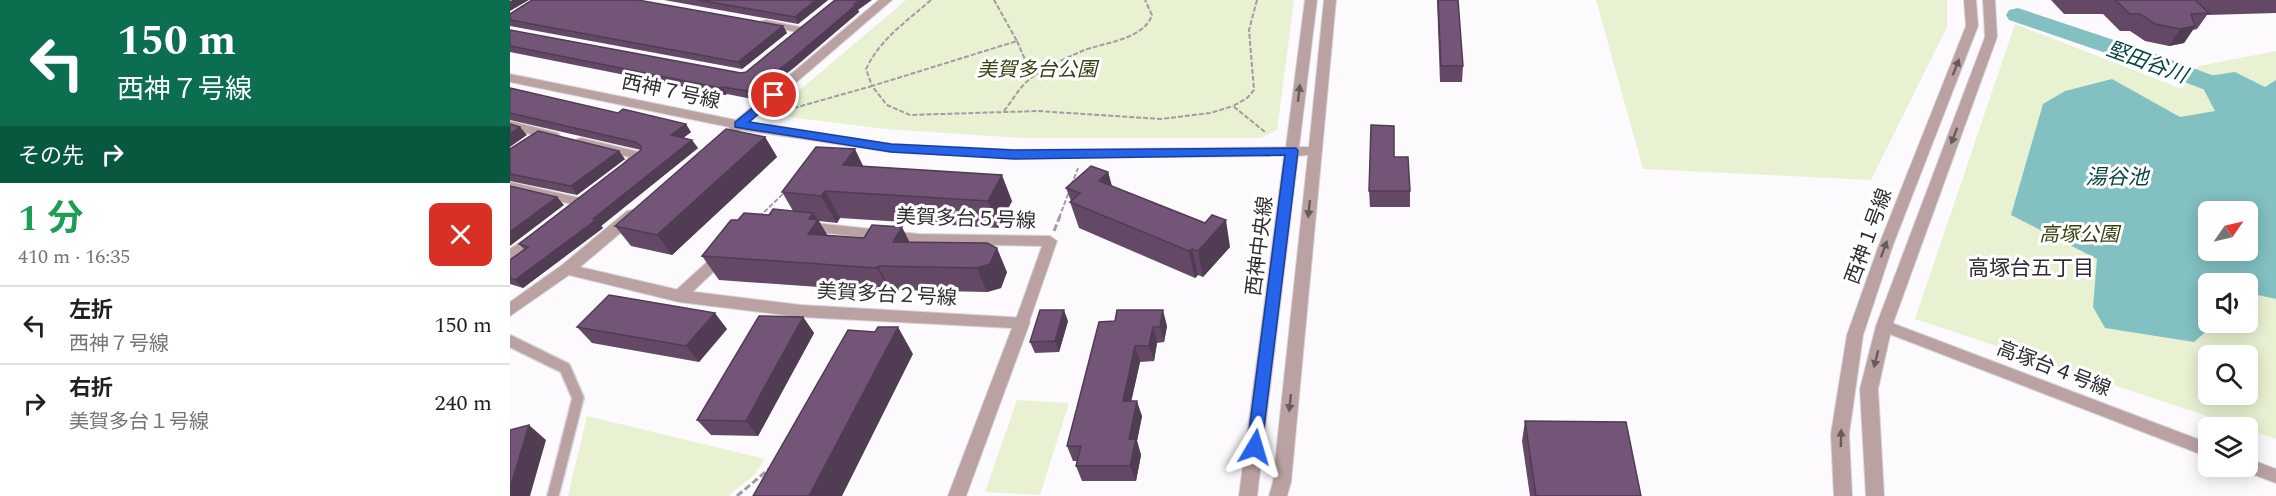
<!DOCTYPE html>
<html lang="ja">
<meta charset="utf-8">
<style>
:root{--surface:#fff;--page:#f2f2f2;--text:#202124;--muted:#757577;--line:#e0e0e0}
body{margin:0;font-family:Spectral,"Noto Sans JP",serif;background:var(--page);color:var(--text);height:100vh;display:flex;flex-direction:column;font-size:22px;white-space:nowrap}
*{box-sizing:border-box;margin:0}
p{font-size:20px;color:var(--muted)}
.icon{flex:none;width:33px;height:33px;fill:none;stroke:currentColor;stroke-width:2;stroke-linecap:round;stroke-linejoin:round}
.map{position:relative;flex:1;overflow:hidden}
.details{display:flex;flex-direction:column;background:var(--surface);width:510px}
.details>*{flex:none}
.banner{background:#0b6e4f;color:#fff;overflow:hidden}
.needle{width:39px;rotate:56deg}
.tools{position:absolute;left:1688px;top:201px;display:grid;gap:12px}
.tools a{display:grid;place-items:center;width:60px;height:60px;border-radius:9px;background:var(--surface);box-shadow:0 3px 15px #0003;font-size:30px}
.pin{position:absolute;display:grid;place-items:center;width:51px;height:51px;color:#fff;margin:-26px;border:3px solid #fff;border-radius:50%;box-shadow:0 2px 6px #0007}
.me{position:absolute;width:66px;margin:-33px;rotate:7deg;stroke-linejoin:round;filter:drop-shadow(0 0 4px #0008)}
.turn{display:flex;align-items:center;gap:21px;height:126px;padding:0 18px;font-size:27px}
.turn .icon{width:78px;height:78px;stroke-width:2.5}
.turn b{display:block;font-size:42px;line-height:51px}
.then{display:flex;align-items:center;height:57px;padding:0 18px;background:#0003;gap:12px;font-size:22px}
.round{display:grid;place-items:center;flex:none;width:63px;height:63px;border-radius:9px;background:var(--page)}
.overview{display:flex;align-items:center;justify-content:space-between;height:102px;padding:0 18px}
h1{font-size:36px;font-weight:700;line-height:45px;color:#1e9e55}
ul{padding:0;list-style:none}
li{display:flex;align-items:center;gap:18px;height:78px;padding:0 18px;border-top:2px solid var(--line)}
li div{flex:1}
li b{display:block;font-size:22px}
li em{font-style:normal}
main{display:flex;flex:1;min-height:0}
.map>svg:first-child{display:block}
.green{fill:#e8f2d2;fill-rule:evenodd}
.water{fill:#82c0c1;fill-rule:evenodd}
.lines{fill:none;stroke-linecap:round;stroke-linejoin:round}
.river{fill:#82c0c1;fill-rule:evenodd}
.pedestrian-casing{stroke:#d7d5d8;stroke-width:14}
.minor-casing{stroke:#d7d5d8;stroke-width:2}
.tertiary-casing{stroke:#d7d5d8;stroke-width:2}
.path-far1{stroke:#a09da2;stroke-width:2;stroke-dasharray:5 2;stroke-linecap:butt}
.path{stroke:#a09da2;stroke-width:3;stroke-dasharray:7 3;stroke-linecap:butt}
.pedestrian{stroke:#baa2a3;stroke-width:11}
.minor{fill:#baa2a3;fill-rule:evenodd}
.tertiary{fill:#baa2a3;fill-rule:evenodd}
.wall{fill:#634966}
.shaded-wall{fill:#503c53}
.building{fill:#735577;stroke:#503c53;stroke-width:1.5}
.oneway{fill:#675b5f}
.route{fill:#2563eb;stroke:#184099;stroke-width:1.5}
.labels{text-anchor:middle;stroke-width:6;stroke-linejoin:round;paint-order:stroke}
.park-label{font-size:20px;font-style:italic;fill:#37420e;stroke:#fff}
.street-label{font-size:20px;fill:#302c32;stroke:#fff}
.water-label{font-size:21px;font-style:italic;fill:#084444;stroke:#fff}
.neighbourhood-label{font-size:21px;fill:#302c32;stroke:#fff}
</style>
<main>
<section class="details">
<div class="banner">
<div class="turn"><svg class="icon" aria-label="left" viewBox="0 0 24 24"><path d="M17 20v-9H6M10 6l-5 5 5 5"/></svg><div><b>150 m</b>西神７号線</div></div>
<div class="then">その先<svg class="icon" aria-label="right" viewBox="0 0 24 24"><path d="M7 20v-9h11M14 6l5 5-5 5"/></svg></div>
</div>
<div class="overview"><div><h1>1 分</h1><p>410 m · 16:35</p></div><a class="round" style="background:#d93025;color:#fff"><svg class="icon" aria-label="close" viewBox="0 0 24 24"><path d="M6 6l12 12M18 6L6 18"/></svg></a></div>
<ul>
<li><svg class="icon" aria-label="left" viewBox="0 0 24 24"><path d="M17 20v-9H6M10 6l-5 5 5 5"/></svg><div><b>左折</b><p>西神７号線</p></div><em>150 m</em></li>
<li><svg class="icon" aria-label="right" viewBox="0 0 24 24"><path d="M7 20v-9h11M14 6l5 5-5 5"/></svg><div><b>右折</b><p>美賀多台１号線</p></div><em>240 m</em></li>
</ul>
</section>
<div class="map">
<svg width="1766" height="496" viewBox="0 0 1766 496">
<rect width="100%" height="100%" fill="#fcfafd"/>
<g class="green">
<path d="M396 0H784L767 130 751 138H512L375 129 272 116 271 106Z"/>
<path d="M1086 0H1437V27L1361 180 1133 169Z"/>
<path d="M1505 24 1672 89 1689 66 1766 51V439L1405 319ZM1698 212H1737V250H1698ZM1698 284H1737V322H1698ZM1698 356H1737V394H1698Z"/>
<path d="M507 400 559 403 530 495 475 492Z"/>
<path d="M77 416 255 459 244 475 218 496H58Z"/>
</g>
<path class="water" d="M1725 72 1755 87 1766 80V299L1739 293 1737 294V284H1698V322L1706 323 1684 342 1595 328 1583 307 1587 259 1501 215 1533 104 1555 91 1602 79 1670 117 1705 111 1694 90 1698 76ZM1698 212H1737V250H1698Z"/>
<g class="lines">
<path class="river" d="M1508 8 1640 52 1766 99V117L1622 62 1499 20 1496 15 1499 10Z"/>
<defs>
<path id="pedestrian" d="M0 341 55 368 68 398 43 496"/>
<g id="minor">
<path d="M256 20 295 28 296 30 291 33 252 25V21Z"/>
<path d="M0 121 48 133 50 136 44 140 0 129Z"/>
<path d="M71 138 134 153 136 156 124 166H116L114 163 119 157 67 145 65 142 67 139Z"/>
<path d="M0 182 70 198 76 202 70 206 0 190Z"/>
<path d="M296 222 409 234 540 236 547 241 519 322 517 326H507L505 322 532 246 409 244 291 230 289 227Z"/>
<path d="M27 231 32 233 34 236 32 239 0 261V249Z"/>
<path d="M213 250 220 255 218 258 174 300H164L162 296 164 292 208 252Z"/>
<path d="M1374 320 1698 443V457L1369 330 1367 326 1369 322Z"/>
<path d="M1737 458 1766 469V483L1731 470 1730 466H1737Z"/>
</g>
<g id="tertiary">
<path d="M369 0H382L240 122 381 144 504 150 776 147 795 0H807L789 147H799L814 0H826L781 482 777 496H759L763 482 798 155 788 156 747 496H729L774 156 504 158 381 152 231 130 225 132 220 131 219 127 0 82V74L226 120Z"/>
<path d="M1454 0H1466L1468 26 1383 245 1353 335 1339 434 1342 496H1324L1321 434 1337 335 1369 245 1456 26Z"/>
<path d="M1473 0H1485L1487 37 1382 326 1368 389 1374 496H1356L1350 389 1366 326 1475 37Z"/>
<path d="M122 210 129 215 127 219 70 267 169 290 291 305 518 318 520 322 456 496H438L502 328 291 317 169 302 59 275 0 316V302L52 265 117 211Z"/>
</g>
</defs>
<use href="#pedestrian" class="pedestrian-casing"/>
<use href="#minor" class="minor-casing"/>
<use href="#tertiary" class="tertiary-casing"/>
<g class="path-far1">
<path d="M421 0C396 22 371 38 356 69L362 86 507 41 484 0"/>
<path d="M747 0 739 30 744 90 737 98 723 106 755 132"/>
<path d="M507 41 520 71 527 75"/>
<path d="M277 110 362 86 377 105 400 115 528 111 651 119 700 113 723 106"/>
<path d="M494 111C502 101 510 86 521 78 535 68 553 59 570 52 592 42 633 41 642 15L635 0"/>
<path d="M249 217 275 192"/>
<path d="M549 218 568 168"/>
</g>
<g class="path">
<path d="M544 231 550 216"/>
<path d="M227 496 259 469"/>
</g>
<use href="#pedestrian" class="pedestrian"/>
<use href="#minor" class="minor"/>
<use href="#tertiary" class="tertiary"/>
</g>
<g class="wall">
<path d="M154 0H318L288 24Z"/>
<path d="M927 0H948L953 66 952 82H930Z"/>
<path d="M1541 0H1766V13L1697 15 1687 29 1683 30 1674 43 1659 46 1635 41 1620 31H1610L1593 14H1554Z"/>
<path d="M348 10 349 12 284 68 272 77 269 76 242 99 217 94 215 95 0 52V30L231 73 236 72Z"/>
<path d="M0 14 273 26 277 33 232 69 0 26Z"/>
<path d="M0 88 181 132 173 138 188 148 91 226 93 228 13 288 0 284V260L14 249 9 244 131 150 0 120Z"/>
<path d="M255 137 267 157 162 255 121 246 105 226Z"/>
<path d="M0 149 115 159 67 195 0 181Z"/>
<path d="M884 157 900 191V207H860L859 191Z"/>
<path d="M353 166 502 201 488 228 330 218 327 223 309 221 318 236 400 242 497 272 491 288 477 292 381 290 380 292 209 280 192 256 228 220 283 211 272 192Z"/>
<path d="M598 172 602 186 720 247 693 277 688 275 685 278 569 228 560 202 561 201 556 188Z"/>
<path d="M293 317 304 333 248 436 201 435 187 420Z"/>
<path d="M558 321 549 352 525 353 520 342Z"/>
<path d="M589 322 657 326 654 342 647 343 644 361 630 362 621 401 632 416 627 441 631 455 626 481H572L566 466 567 461H563L557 446Z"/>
<path d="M67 327 217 329 189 362 82 343Z"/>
<path d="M1015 421 1131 496H1020L1012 441Z"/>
</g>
<g class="shaded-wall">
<path d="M2 0H19L0 11V1Z"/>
<path d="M306 0H318L288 24 285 17Z"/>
<path d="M350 0H362L348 10 349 12 272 77 268 70Z"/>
<path d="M273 26 277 33 232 69 228 62Z"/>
<path d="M1685 26 1674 43 1659 46 1670 29Z"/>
<path d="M265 69 269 76 242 99 238 91Z"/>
<path d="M212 87 217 94 215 95 210 88Z"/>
<path d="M176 124 181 132 167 143 161 135Z"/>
<path d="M10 127 17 135 0 147V134Z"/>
<path d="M255 137 267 157 162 255 147 235Z"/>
<path d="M182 140 188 148 91 226 93 228 13 288 5 280Z"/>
<path d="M345 149 358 176 333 165Z"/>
<path d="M109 151 115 159 67 195 61 186Z"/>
<path d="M598 172 605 199 589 181Z"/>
<path d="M492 175 502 201 488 228 478 201Z"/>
<path d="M315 191 330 218 327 223 311 196Z"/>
<path d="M47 197 54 205 0 246V232Z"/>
<path d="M303 213 308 220 322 244 298 234 299 219Z"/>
<path d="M716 220 720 247 693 277 688 251Z"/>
<path d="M392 227 404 251 383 242Z"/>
<path d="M487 248 497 272 491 288 477 292 467 268Z"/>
<path d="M682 249 688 275 685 278 679 251Z"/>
<path d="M368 266 381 290 380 292 367 268Z"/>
<path d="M554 310 558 321 549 352 545 341Z"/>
<path d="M653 310 657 326 654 342 650 327Z"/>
<path d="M205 313 217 329 189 362 176 346Z"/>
<path d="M293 317 304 333 248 436 236 421Z"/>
<path d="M388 327 403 354 332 496H299Z"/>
<path d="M643 327 647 343 644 361 639 346Z"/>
<path d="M625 346 630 362 618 416 613 401Z"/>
<path d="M627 401 632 416 627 441 631 455 626 481 620 466 619 439Z"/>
<path d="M19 425 36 440 20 496H0V488Z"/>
</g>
<g class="building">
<path d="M22 0H128L273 26 228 62 0 20V14Z"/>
<path d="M189 0H306L285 17Z"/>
<path d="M325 0H350L344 4 346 5 280 61 268 70 265 69 238 91 212 87 210 88 0 46V30L231 73 236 72Z"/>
<path d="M928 0H948L953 66H931Z"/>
<path d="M1605 0H1685L1699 13 1681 14 1685 26 1670 29 1645 24 1630 14H1620Z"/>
<path d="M0 88 108 113 113 109 176 124 161 135 182 140 83 219 86 220 5 280 0 278V260L18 247 9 244 131 150V146L125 142 0 113Z"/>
<path d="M0 124 10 127 0 134Z"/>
<path d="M861 125 884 126V157H898L900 191H859Z"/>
<path d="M216 129 255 137 147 235 105 226Z"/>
<path d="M28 131 109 151 61 186 0 174V149Z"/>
<path d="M306 147 345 149 333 165 492 175 478 201 315 191 311 196 272 192Z"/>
<path d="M581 166 598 172 589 181 695 223 702 215 716 220 688 251 682 249 679 251 560 202 570 193 556 188Z"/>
<path d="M0 186 47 197 0 232Z"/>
<path d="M263 209 303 213 299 219 308 220 298 234 354 238 362 225 392 227 383 242 477 243 487 248 480 264 467 268 368 266 367 268 192 256 221 220H228L234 213 259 215Z"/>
<path d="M99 295 205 313 176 346 67 327Z"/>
<path d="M530 310H554L545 341 520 342Z"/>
<path d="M607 310H653L650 327H643L639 346H625L613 401H627L619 439H626L620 466H566L571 446H557L589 322 605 321Z"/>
<path d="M249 316 293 317 236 421 187 420Z"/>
<path d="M368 327H388L299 496H243L338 330 365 332Z"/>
<path d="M1015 421 1116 422 1131 496H1026Z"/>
<path d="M19 425 0 488V430Z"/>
</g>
<defs><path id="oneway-solid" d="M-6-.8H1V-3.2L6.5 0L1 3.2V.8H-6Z" transform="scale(1.5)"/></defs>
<g class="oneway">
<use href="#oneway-solid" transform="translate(1446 67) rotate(-68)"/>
<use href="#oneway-solid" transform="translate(789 93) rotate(-83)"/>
<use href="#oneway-solid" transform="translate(1444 136) rotate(111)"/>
<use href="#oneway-solid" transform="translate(799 209) rotate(96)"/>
<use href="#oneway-solid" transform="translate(1374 249) rotate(-70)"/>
<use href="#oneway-solid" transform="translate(1366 359) rotate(104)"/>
<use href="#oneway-solid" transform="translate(780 403) rotate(96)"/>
<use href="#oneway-solid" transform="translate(1331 438) rotate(-89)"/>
</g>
<path class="route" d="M264 91 270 95 268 97 239 122 381 144 504 150 786 148 788 151 751 452 745 454 739 452 737 447 775 155 504 159 381 152 225 127V122Z"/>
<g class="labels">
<g class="park-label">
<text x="527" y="76">美賀多台公園</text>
<text x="1569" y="241">高塚公園</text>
</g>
<g class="street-label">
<text transform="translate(161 91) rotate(12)" y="7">西神７号線</text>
<text transform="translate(456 218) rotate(2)" y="7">美賀多台５号線</text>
<text transform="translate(1358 236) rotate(-70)" y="7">西神１号線</text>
<text transform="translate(749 246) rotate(-83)" y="7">西神中央線</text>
<text transform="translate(377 294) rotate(3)" y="7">美賀多台２号線</text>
<text transform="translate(1544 368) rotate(21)" y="7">高塚台４号線</text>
</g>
<g class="water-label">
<text transform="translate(1637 62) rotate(20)" y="7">堅田谷川</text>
<text x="1607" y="184">湯谷池</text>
</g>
<g class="neighbourhood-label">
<text x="1521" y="275">高塚台五丁目</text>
</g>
</g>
</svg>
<div class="tools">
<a><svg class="needle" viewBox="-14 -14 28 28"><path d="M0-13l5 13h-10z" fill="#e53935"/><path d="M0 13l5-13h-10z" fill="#757577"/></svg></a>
<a><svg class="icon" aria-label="sound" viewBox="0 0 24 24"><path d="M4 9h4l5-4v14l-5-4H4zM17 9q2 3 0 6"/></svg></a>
<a><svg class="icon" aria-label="search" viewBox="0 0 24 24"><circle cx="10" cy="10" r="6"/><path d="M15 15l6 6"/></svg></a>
<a><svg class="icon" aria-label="layers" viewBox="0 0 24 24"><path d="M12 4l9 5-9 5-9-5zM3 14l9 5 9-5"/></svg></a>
</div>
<div class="pin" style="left:264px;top:95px;background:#d93025"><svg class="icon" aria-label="arrive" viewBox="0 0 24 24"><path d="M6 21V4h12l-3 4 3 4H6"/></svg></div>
<svg class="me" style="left:745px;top:447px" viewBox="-20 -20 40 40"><path d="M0-17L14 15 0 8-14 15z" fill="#2563eb" stroke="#fff" stroke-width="4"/></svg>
</div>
</main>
